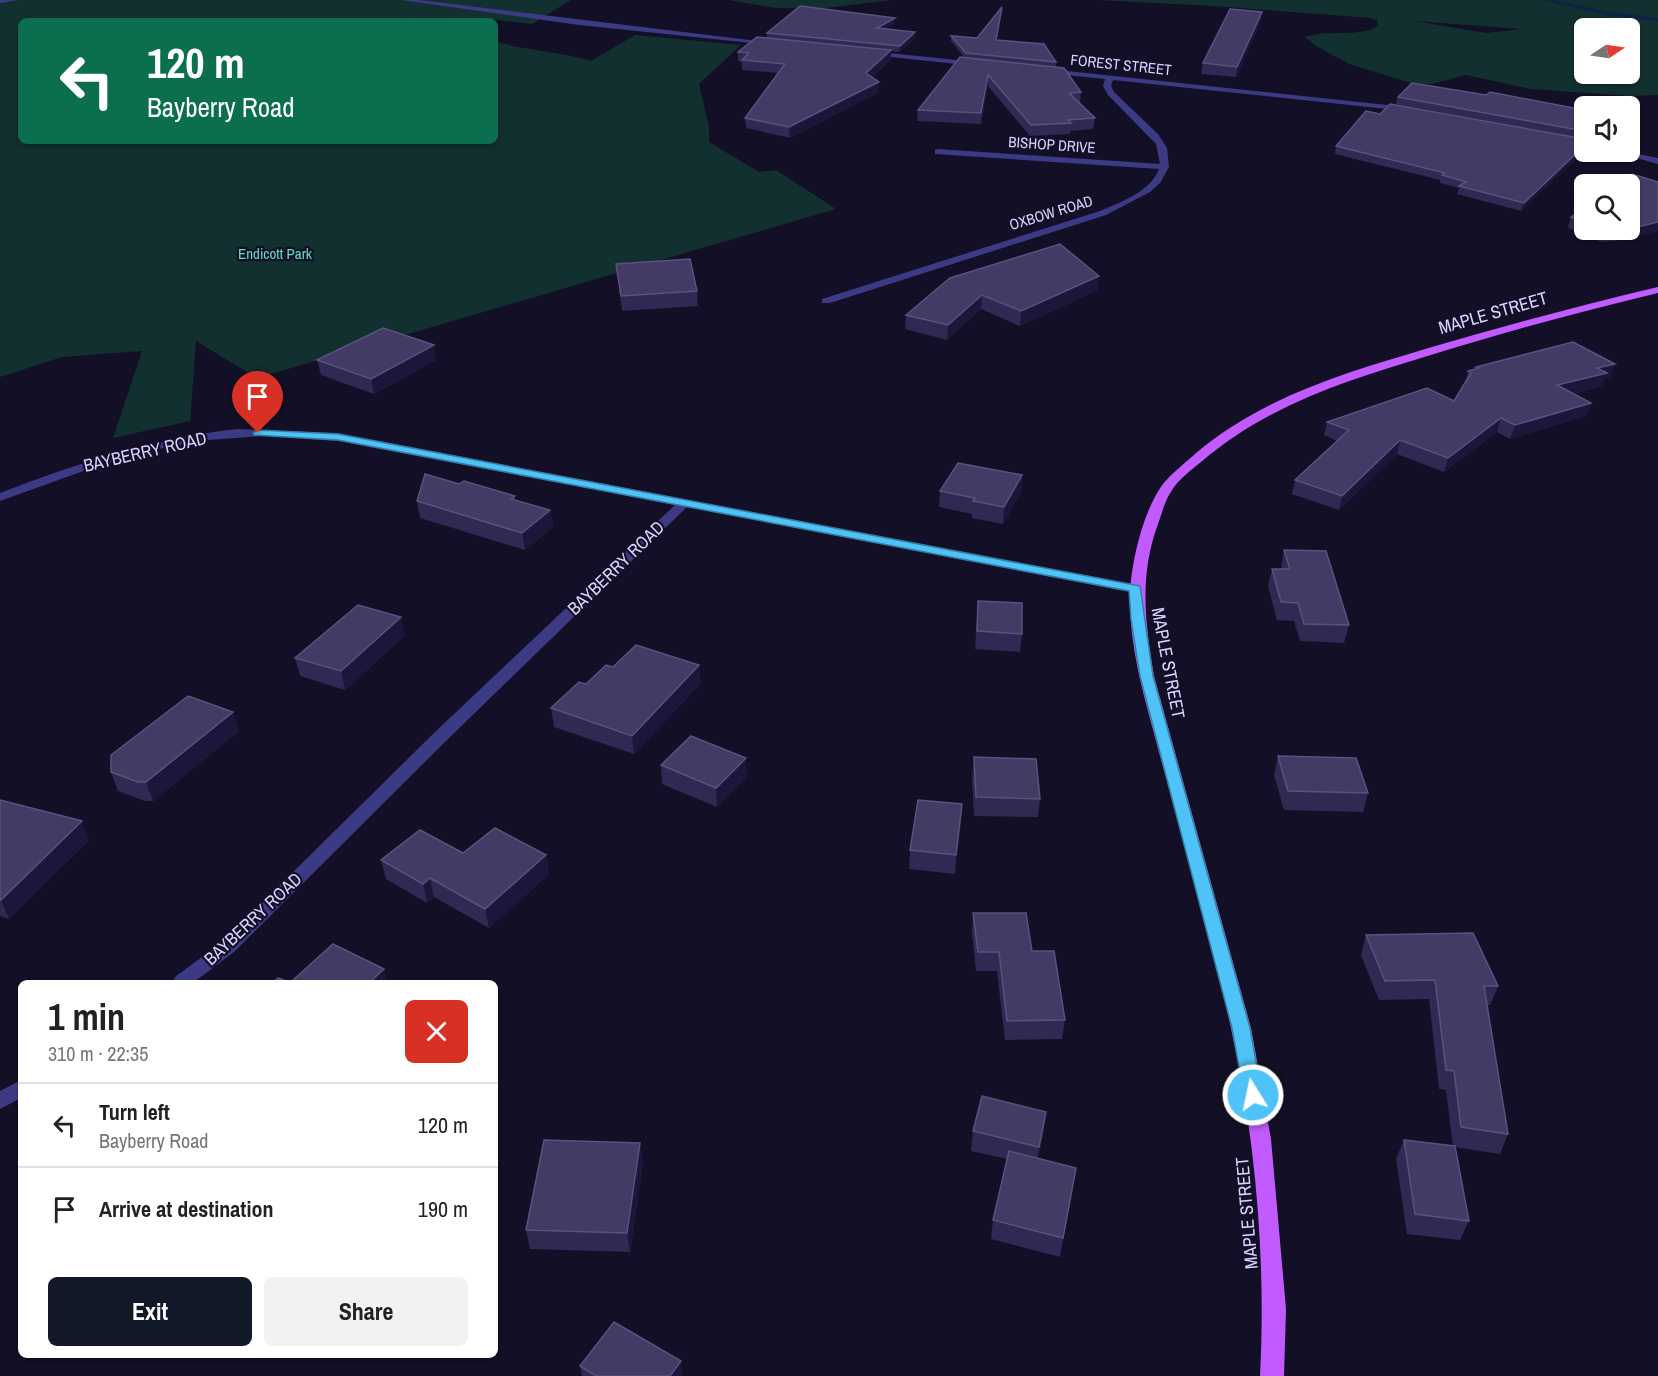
<!DOCTYPE html>
<meta charset="utf-8">
<style>
:root{--surface:#fff;--page:#f2f2f2;--text:#222;--muted:#767676;--line:#e0e0e0;--accent:#111827}
body{margin:0;font-family:"Archivo Narrow",sans-serif;background:var(--page);color:var(--text);height:100vh;display:flex;flex-direction:column;font-size:22px;white-space:nowrap}
*{box-sizing:border-box;margin:0}
p{font-size:20px;color:var(--muted)}
.icon{flex:none;width:33px;height:33px;fill:none;stroke:currentColor;stroke-width:2;stroke-linecap:round;stroke-linejoin:round}
.map{position:relative;flex:1;overflow:hidden}
.sheet{position:absolute;left:18px;top:980px;width:480px;height:378px;display:flex;flex-direction:column;background:var(--surface);border-radius:9px;box-shadow:0 2px 4px #0004}
.sheet>*{flex:none}
.top-card{position:absolute;left:18px;top:18px;width:480px;height:126px;border-radius:9px;box-shadow:0 2px 4px #0004;background:#0b6e4f;color:#fff;overflow:hidden}
.needle{width:39px;rotate:77deg}
.buttons{position:absolute;left:1574px;top:18px;display:grid;gap:12px}
.buttons a{display:grid;place-items:center;width:66px;height:66px;border-radius:9px;background:var(--surface);box-shadow:0 2px 4px #0004;font-size:30px}
.pin{position:absolute;display:grid;place-items:center;width:51px;height:51px;color:#fff;margin:-62px -26px;border-radius:50% 50% 50% 0;rotate:-45deg;box-shadow:0 0 6px #0007}
.pin .icon{rotate:45deg}
.me{position:absolute;width:66px;margin:-33px;rotate:350deg;stroke-linejoin:round;filter:drop-shadow(0 0 4px #0008)}
.turn{display:flex;align-items:center;gap:21px;height:126px;padding:0 30px;font-size:27px}
.turn .icon{width:78px;height:78px;stroke-width:2.5}
.turn b{display:block;font-size:42px;line-height:51px}
.round{display:grid;place-items:center;flex:none;width:63px;height:63px;border-radius:9px;background:var(--page)}
.summary{display:flex;align-items:center;justify-content:space-between;height:102px;padding:0 30px}
h1{font-size:36px;font-weight:700;line-height:45px}
.action{display:flex;gap:12px;margin-top:auto;padding:12px 30px}
.action a{flex:1;height:69px;border-radius:9px;background:var(--accent);color:#fff;font-size:24px;font-weight:700;line-height:69px;text-align:center}
.action a+a{background:var(--page);color:var(--text)}
ul{padding:0;list-style:none}
li{display:flex;align-items:center;gap:18px;height:84px;padding:0 30px;border-top:2px solid var(--line)}
li div{flex:1}
li b{display:block;font-size:22px}
li em{font-style:normal}
.map>svg:first-child{display:block}
.green{fill:#12302f;fill-rule:evenodd}
.lines{fill:none;stroke-linecap:round;stroke-linejoin:round}
.stream{fill:#0c2248;fill-rule:evenodd}
.minor{fill:#3d3a85;fill-rule:evenodd}
.major{fill:#c25bff;fill-rule:evenodd}
.wall{fill:#312854}
.shaded-wall{fill:#1d163a}
.building{fill:#433a66;stroke:#5a527e;stroke-width:1.5}
.route{fill:#4fc3f7;stroke:#337fa1;stroke-width:1.5}
.labels{text-anchor:middle;stroke-width:4.5;stroke-linejoin:round;paint-order:stroke}
.far-street-label{font-size:15px;fill:#d9d4ff;stroke:#130f26}
.far-park-label{font-size:15px;fill:#5fe0c0;stroke:#130f26}
.street-label{font-size:18px;fill:#d9d4ff;stroke:#130f26}
</style>
<div class="map">
<svg width="1658" height="1376" viewBox="0 0 1658 1376">
<rect width="100%" height="100%" fill="#130f26"/>
<g class="green">
<path d="M0 0H571L532 24 489 19 484 21H21V141H495V41C526 51 559 51 591 61L635 35 741 45 699 84 709 127V142L759 172 776 170 836 209 257 378 196 341 190 421 113 438 142 351 62 357 0 377Z"/>
<path d="M729 0H892L826 8H776Z"/>
<path d="M1095 0H1658V95L1630 96 1531 89 1466 75 1432 84H1414L1349 64 1316 46 1305 37C1327 29 1359 38 1378 26L1377 20 1370 18 1214 6ZM1414 21 1521 29H1522L1486 33ZM1584 28H1629V74H1584Z"/>
</g>
<g class="lines">
<path class="stream" d="M1543 0H1553L1610 12 1658 18V22L1610 16Z"/>
<g class="minor">
<path d="M0 0H19L0 3Z"/>
<path d="M401 0H419L774 43 770 45 579 25Z"/>
<path d="M869 51 976 62 980 64 976 66 872 55Z"/>
<path d="M1048 69 1406 107 1410 109 1406 111 1113 80 1111 86 1114 92 1158 134 1167 148 1169 167 1160 183 1150 192 1106 215 830 303H822V299L1100 211C1121 202 1150 192 1159 169L935 154V150L938 149 1160 164 1156 144 1108 95 1103 86 1105 79 1045 73Z"/>
<path d="M1615 152H1628L1658 158V164Z"/>
<path d="M238 429 338 433 1135 585 1142 589 1135 593 687 507 446 741 234 952 194 982H173L175 977 222 942 434 733 675 505 338 441 263 436 207 440 148 451 92 468 0 501V493C78 463 155 438 238 429Z"/>
<path d="M21 1080V1098L0 1109V1091Z"/>
</g>
<path class="major" d="M1658 287V293C1583 311 1508 331 1434 354 1351 379 1268 404 1201 462 1191 470 1179 479 1172 490 1165 500 1162 513 1158 524 1139 575 1145 623 1154 676L1251 1028 1271 1139 1286 1309 1284 1376H1260C1266 1262 1256 1140 1231 1028 1212 938 1185 849 1161 759 1147 706 1129 651 1130 595 1131 562 1143 511 1163 484 1172 473 1184 464 1195 454 1263 396 1348 372 1432 347 1507 325 1582 305 1658 287Z"/>
</g>
<g class="wall">
<path d="M1001 12 996 40 1056 62V67L1081 92 1080 103H1079L1095 118 1093 129 1070 131V134L1030 136 988 86 981 124 917 121 918 110 964 57 951 41V36L977 38Z"/>
<path d="M1261 21 1236 77 1201 74 1203 63Z"/>
<path d="M895 23 885 29 915 32V38L899 52 891 51V60L872 77 879 82V92L790 138 746 128 745 118 779 73 742 70V62L738 61V52L767 38V33Z"/>
<path d="M1398 97 1584 113V139L1396 104Z"/>
<path d="M1584 139 1521 211 1457 194 1459 188 1440 183V180L1335 154 1336 146Z"/>
<path d="M1632 174 1658 182V231L1616 241 1601 242 1568 228 1571 217 1584 208V230H1629V184H1617Z"/>
<path d="M1060 244 1098 290 1020 326 981 309 947 340 905 329 906 315Z"/>
<path d="M616 264 697 291 698 306 622 311Z"/>
<path d="M317 360H436L374 394 321 375Z"/>
<path d="M1476 367 1611 377 1605 378 1602 386 1573 394 1591 403 1586 416 1510 439 1497 432 1444 472 1397 454 1339 510 1292 494 1295 480 1337 441 1324 435 1327 422 1454 401 1465 384 1468 371 1475 369Z"/>
<path d="M1022 475 1021 492 1003 524 972 518V514L939 507 940 491Z"/>
<path d="M459 484 515 496V500L550 510 553 527 525 550 420 518 417 501Z"/>
<path d="M1284 550 1349 625 1344 643 1300 641 1294 621 1277 620 1268 586 1272 569H1281Z"/>
<path d="M978 601 1022 634 1020 652 975 649Z"/>
<path d="M405 635 345 690 300 676 295 658Z"/>
<path d="M613 667 701 683 634 754 554 727 551 708 586 684Z"/>
<path d="M233 712 239 731 153 801H145L118 791 111 772Z"/>
<path d="M1278 756 1368 793 1363 812 1284 810 1274 775Z"/>
<path d="M974 757 1040 799 1038 817 974 816 972 776Z"/>
<path d="M661 765 747 777 717 807 662 784Z"/>
<path d="M0 800 89 840 9 919 0 916Z"/>
<path d="M962 804 955 874 909 869 910 850Z"/>
<path d="M463 853 546 855 549 874 489 928 434 897 427 903 386 879 381 860Z"/>
<path d="M973 913 1032 951 1065 1020 1062 1039 1005 1040 997 971H976L972 933Z"/>
<path d="M1366 935 1498 986 1490 1005H1487L1508 1134 1500 1154 1455 1147 1469 1221 1460 1240 1407 1234 1396 1159 1404 1140 1453 1146 1446 1090 1439 1089 1429 999 1379 1000 1361 955Z"/>
<path d="M973 1131H1044L1038 1158 1073 1187 1060 1257 991 1239 993 1220 1007 1159 971 1151Z"/>
<path d="M643 1162 630 1252 530 1249 526 1230Z"/>
<path d="M681 1361 682 1376H582L580 1366Z"/>
</g>
<g class="shaded-wall">
<path d="M1262 12 1261 21 1236 77 1237 67Z"/>
<path d="M895 18V23L876 34 877 28Z"/>
<path d="M915 32V38L899 52 900 46Z"/>
<path d="M891 50V60L866 82V73Z"/>
<path d="M988 75V86L981 124V113Z"/>
<path d="M879 82V92L790 138 789 127Z"/>
<path d="M1584 146V152L1521 211 1524 203Z"/>
<path d="M1658 222V231L1616 241 1619 231 1629 230V229Z"/>
<path d="M1099 276 1098 290 1020 326 1021 311Z"/>
<path d="M982 295 981 309 947 340 948 325Z"/>
<path d="M434 345 436 360 374 394 371 379Z"/>
<path d="M1615 364 1611 377 1605 378 1602 386 1553 399 1557 385 1597 368Z"/>
<path d="M1591 403 1586 416 1510 439 1515 425Z"/>
<path d="M1501 418 1497 432 1444 472 1448 458Z"/>
<path d="M1400 440 1397 454 1339 510 1342 496Z"/>
<path d="M1022 475 1021 492 1003 524 1004 507Z"/>
<path d="M550 510 553 527 525 550 522 533Z"/>
<path d="M401 617 405 635 345 690 341 671Z"/>
<path d="M699 665 701 683 634 754 632 736Z"/>
<path d="M233 712 239 731 153 801 146 782Z"/>
<path d="M746 758 747 777 717 807 716 788Z"/>
<path d="M962 804 961 823 955 874 956 855Z"/>
<path d="M82 821 89 840 9 919 1 900Z"/>
<path d="M546 855 549 874 489 928 485 909Z"/>
<path d="M430 878 434 897 427 903 423 884Z"/>
<path d="M384 969 388 982H370Z"/>
<path d="M1046 1112 1044 1131 1036 1166 1039 1147Z"/>
<path d="M640 1143 643 1162 630 1252 627 1233Z"/>
<path d="M681 1361 682 1376H670Z"/>
</g>
<g class="building">
<path d="M800 6 895 18 877 28 915 32 900 46 767 33Z"/>
<path d="M1002 7 996 40 1044 44 1056 62 966 53 951 36 977 38Z"/>
<path d="M1230 9 1262 12 1237 67 1203 63Z"/>
<path d="M757 37 891 50 866 73 879 82 789 127 745 118 785 64 742 60 749 53 738 52Z"/>
<path d="M960 57 1064 68 1081 92 1069 93 1095 118 1068 120 1071 123 1031 125 988 75 981 113 918 110Z"/>
<path d="M1412 83 1486 95 1490 92 1584 110 1581 113H1584V131L1398 97Z"/>
<path d="M1390 104 1584 139V146L1524 203 1459 186 1466 182 1442 175 1445 173 1336 146 1366 111 1380 114Z"/>
<path d="M1632 174 1658 182V222L1629 229V184H1617Z"/>
<path d="M1584 208V223L1571 217Z"/>
<path d="M1598 230H1625L1604 232Z"/>
<path d="M1060 244 1099 276 1021 311 982 295 948 325 906 315 950 278Z"/>
<path d="M690 259 697 291 621 296 616 264Z"/>
<path d="M383 328 434 345 371 379 317 360Z"/>
<path d="M1573 342 1615 364 1597 368 1607 373 1557 385 1591 403 1515 425 1501 418 1448 458 1400 440 1342 496 1295 480 1349 430 1327 422 1427 388 1454 401 1471 373 1468 371 1479 368 1476 367Z"/>
<path d="M958 463 1022 475 1004 507 973 501 975 498 940 491Z"/>
<path d="M425 474 459 484 464 481 515 496 511 499 550 510 522 533 417 501Z"/>
<path d="M1284 550 1326 551 1349 625 1304 624 1298 603 1281 602 1272 569H1290Z"/>
<path d="M978 601 1022 603V634L977 631Z"/>
<path d="M358 605 401 617 341 671 295 658Z"/>
<path d="M636 645 699 665 632 736 551 708 579 682 586 684 606 665 613 667Z"/>
<path d="M188 696 233 712 146 782H138L111 772V755Z"/>
<path d="M691 736 746 758 716 788 661 765Z"/>
<path d="M1278 756 1356 758 1368 793 1288 791Z"/>
<path d="M974 757 1036 759 1040 799 976 797Z"/>
<path d="M0 800 82 821 1 900H0Z"/>
<path d="M918 800 962 804 956 855 910 850Z"/>
<path d="M495 828 546 855 485 909 430 878 423 884 381 860 420 830 463 853Z"/>
<path d="M973 913H1026L1032 951H1054L1065 1020 1007 1021 999 952H978Z"/>
<path d="M1473 933 1498 986H1484L1508 1134 1461 1127 1454 1071 1446 1070 1435 980 1385 981 1366 935Z"/>
<path d="M333 944 384 969 370 982H291Z"/>
<path d="M278 978 289 982H273Z"/>
<path d="M982 1096 1046 1112 1039 1147 973 1131Z"/>
<path d="M544 1140 640 1143 627 1233 526 1230Z"/>
<path d="M1404 1140 1455 1146 1469 1221 1415 1214Z"/>
<path d="M1009 1151 1076 1168 1063 1238 993 1220Z"/>
<path d="M614 1322 681 1361 670 1376H596L580 1366Z"/>
</g>
<path class="route" d="M258 430 338 434 1140 586 1153 676 1250 1028 1262 1095 1259 1100 1253 1102 1247 1100 1244 1095 1232 1028 1140 676 1131 619 1129 591 338 440 254 435 253 433Z"/>
<g class="labels">
<g class="far-street-label">
<text transform="translate(1121 65) rotate(6)" y="5">FOREST STREET</text>
<text transform="translate(1052 145) rotate(4)" y="5">BISHOP DRIVE</text>
<text transform="translate(1051 213) rotate(-17)" y="5">OXBOW ROAD</text>
</g>
<g class="far-park-label">
<text x="275" y="259">Endicott Park</text>
</g>
<g class="street-label">
<text transform="translate(1493 313) rotate(-16)" y="6">MAPLE STREET</text>
<text transform="translate(145 452) rotate(-13)" y="6">BAYBERRY ROAD</text>
<text transform="translate(616 568) rotate(-44)" y="6">BAYBERRY ROAD</text>
<text transform="translate(1168 663) rotate(79)" y="6">MAPLE STREET</text>
<text transform="translate(253 919) rotate(-43)" y="6">BAYBERRY ROAD</text>
<text transform="translate(1247 1213) rotate(-95)" y="6">MAPLE STREET</text>
</g>
</g>
</svg>
<div class="buttons">
<a><svg class="needle" viewBox="-14 -14 28 28"><path d="M0-13l5 13h-10z" fill="#e53935"/><path d="M0 13l5-13h-10z" fill="#767676"/></svg></a>
<a><svg class="icon" aria-label="sound" viewBox="0 0 24 24"><path d="M4 9h4l5-4v14l-5-4H4zM17 9q2 3 0 6"/></svg></a>
<a><svg class="icon" aria-label="search" viewBox="0 0 24 24"><circle cx="10" cy="10" r="6"/><path d="M15 15l6 6"/></svg></a>
</div>
<div class="pin" style="left:258px;top:433px;background:#d93025"><svg class="icon" aria-label="arrive" viewBox="0 0 24 24"><path d="M6 21V4h12l-3 4 3 4H6"/></svg></div>
<svg class="me" style="left:1253px;top:1095px" viewBox="-20 -20 40 40"><circle r="17" fill="#4fc3f7" stroke="#fff" stroke-width="3"/><path d="M0-11L8 9 0 5-8 9z" fill="#fff"/></svg>
<div class="top-card">
<div class="turn"><svg class="icon" aria-label="left" viewBox="0 0 24 24"><path d="M17 20v-9H6M10 6l-5 5 5 5"/></svg><div><b>120 m</b>Bayberry Road</div></div>
</div>
<section class="sheet">
<div class="summary"><div><h1>1 min</h1><p>310 m · 22:35</p></div><a class="round" style="background:#d93025;color:#fff"><svg class="icon" aria-label="close" viewBox="0 0 24 24"><path d="M6 6l12 12M18 6L6 18"/></svg></a></div>
<ul>
<li><svg class="icon" aria-label="left" viewBox="0 0 24 24"><path d="M17 20v-9H6M10 6l-5 5 5 5"/></svg><div><b>Turn left</b><p>Bayberry Road</p></div><em>120 m</em></li>
<li><svg class="icon" aria-label="arrive" viewBox="0 0 24 24"><path d="M6 21V4h12l-3 4 3 4H6"/></svg><div><b>Arrive at destination</b></div><em>190 m</em></li>
</ul>
<div class="action"><a>Exit</a><a>Share</a></div>
</section>
</div>
